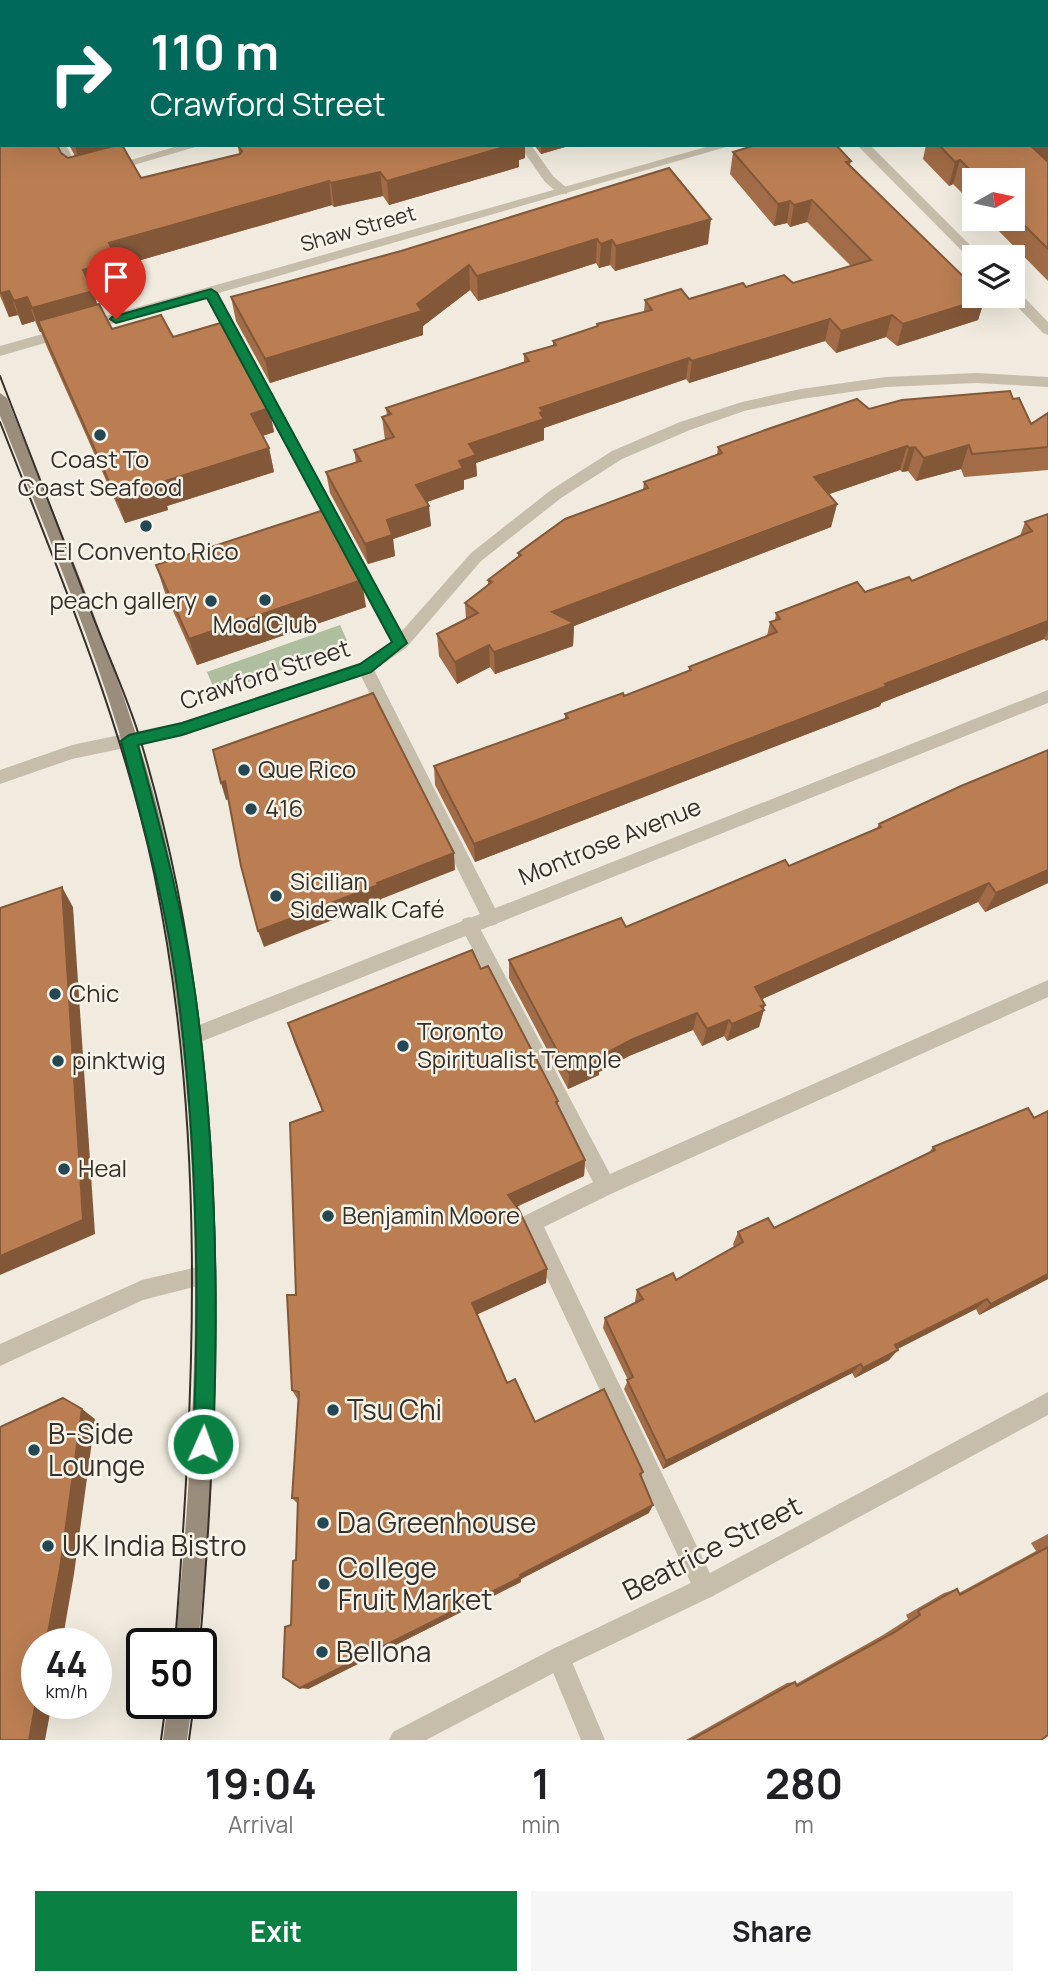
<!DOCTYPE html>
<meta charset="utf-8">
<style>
:root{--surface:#fff;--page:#f6f6f6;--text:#202124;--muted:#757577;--accent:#0b8043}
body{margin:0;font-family:Manrope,sans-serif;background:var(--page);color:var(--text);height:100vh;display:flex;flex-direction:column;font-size:26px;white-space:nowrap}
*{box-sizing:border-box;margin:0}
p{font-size:23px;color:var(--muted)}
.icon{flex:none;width:38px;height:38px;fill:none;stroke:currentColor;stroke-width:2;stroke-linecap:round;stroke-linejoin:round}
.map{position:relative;height:1740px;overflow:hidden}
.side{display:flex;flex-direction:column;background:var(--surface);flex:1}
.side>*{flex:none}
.guide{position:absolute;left:0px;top:0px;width:1048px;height:147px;box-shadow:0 7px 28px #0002;background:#00695c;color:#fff;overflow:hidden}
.needle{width:46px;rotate:81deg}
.tools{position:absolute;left:962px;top:168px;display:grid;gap:14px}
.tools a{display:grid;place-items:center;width:63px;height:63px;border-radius:0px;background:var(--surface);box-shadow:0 7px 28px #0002;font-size:35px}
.speed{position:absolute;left:21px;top:1628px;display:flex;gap:14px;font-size:35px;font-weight:700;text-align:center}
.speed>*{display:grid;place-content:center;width:91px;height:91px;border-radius:50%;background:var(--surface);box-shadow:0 7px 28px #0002;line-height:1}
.speed small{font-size:18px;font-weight:400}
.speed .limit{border:4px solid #111;border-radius:10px;background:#fff;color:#111}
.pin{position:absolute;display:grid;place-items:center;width:60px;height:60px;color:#fff;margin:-72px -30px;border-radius:50% 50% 50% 0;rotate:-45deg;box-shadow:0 0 7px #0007}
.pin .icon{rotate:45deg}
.me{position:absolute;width:77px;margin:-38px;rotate:2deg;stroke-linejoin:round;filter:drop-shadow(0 0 5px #0008)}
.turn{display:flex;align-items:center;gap:24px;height:147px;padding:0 35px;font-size:32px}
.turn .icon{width:91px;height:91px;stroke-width:2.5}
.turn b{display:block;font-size:49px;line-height:60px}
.eta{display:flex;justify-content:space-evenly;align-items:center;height:119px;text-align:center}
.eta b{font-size:42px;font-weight:700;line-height:49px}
.action{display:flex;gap:14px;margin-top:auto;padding:14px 35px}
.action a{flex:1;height:80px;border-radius:0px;background:var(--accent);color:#fff;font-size:28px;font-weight:700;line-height:80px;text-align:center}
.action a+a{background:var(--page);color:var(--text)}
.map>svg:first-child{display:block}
.green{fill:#aebe9f}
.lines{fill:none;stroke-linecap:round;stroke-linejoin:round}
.lane{fill:#c7bdab;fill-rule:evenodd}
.street{fill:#c7bdab;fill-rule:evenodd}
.secondary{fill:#9b8d7c;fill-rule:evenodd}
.tram{stroke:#36302a;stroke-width:2}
.wall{fill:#a16c47}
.shaded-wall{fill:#835839}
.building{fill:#bb7e52;stroke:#835839;stroke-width:2}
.route{fill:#0b8043;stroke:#07532c;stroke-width:2}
.poi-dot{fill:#234853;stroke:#f8f4ea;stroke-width:2.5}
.labels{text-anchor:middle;stroke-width:5;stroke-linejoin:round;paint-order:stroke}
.far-street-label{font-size:21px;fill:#36302a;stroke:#f8f4ea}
.poi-label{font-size:24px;fill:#36302a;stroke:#f8f4ea;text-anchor:start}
.street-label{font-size:24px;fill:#36302a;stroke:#f8f4ea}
.near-poi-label{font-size:28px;fill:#36302a;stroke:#f8f4ea;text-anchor:start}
.near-street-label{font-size:28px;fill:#36302a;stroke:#f8f4ea}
</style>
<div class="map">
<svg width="1048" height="1740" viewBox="0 0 1048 1740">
<rect width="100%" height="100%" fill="#f0ebde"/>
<path class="green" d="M340 625 349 645 216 694 207 672Z"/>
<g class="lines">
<g class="lane">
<path d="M54 145H66L82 176 80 179H72Z"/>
<path d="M181 145H202L110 172 104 168Z"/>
<path d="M519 145H531L553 176 567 188V194H559L545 182Z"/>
<path d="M211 289 218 293 406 640 408 644 406 648H394L204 293Z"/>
<path d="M365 662 373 668 497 912 500 918 497 924 491 926 485 924 357 668Z"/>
<path d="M469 917 475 919 610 1174 1048 980V997L613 1193 544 1227 713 1580 716 1588 713 1596 705 1599 697 1596 521 1223 524 1216 593 1182 460 925 463 919Z"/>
<path d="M559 1646 567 1650 605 1740H581L547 1658 551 1650Z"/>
</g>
<g class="street">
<path d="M713 0H725L726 2H715Z"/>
<rect x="1046" y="50" width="2" height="6"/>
<path d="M713 145H733L0 356V346Z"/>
<path d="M857 145H870L982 257 971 260Z"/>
<path d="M1013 290 1018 291 1048 322V335L1043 333 1008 297 1013 296Z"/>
<path d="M977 373 1048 377V387L977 383 886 387 801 399 744 411 690 430 622 459 561 498 481 561 406 648 371 672 182 736 72 759 0 784V770L72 745 182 722 359 664 394 640 471 553 551 490 612 451 680 422 742 402 801 389 886 377Z"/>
<path d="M1048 690V703L198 1043 191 1046 184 1043 182 1037 184 1031Z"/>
<path d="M206 1265 213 1268 216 1275 213 1282 143 1300 0 1366V1344L142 1280Z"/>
<path d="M1048 1392V1415L713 1596 567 1666 426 1740H389L393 1732 551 1650 697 1580Z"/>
</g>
<g class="secondary">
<path d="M0 393 7 398C62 535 122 671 159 814 227 1085 228 1367 198 1643H175C204 1365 208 1087 142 814 108 677 52 546 0 416Z"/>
<path d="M168 1703H192L187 1740H163Z"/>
</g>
<g class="tram">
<path d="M0 376C31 455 61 535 92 614 108 656 128 698 141 742 229 1036 225 1340 200 1643"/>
<path d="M0 422C58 570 121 718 154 873 207 1127 195 1386 175 1643"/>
<path d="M161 1740 166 1703"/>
<path d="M189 1740 194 1703"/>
</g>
</g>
<g class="wall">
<path d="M0 57 61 153 68 158 75 156 69 145H122L141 178 239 154 238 146 240 145H525V158L519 160V167L389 205 383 196 334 207 332 205 120 266 125 284 94 293 97 304 112 329 173 337 269 408 274 432 263 436 269 448 274 472 167 506 168 510 125 523 46 345 41 332H40L35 321 22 325 18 315 9 317 0 296Z"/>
<path d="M1048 94V281L987 219H1013V180H975V206L953 184 949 186 923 159 926 145H1046Z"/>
<path d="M534 145H572L541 154Z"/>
<path d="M733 152 851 161 850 165 985 298 978 320 897 346 886 337 836 353 825 341 689 383 686 379 544 428V440L476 463 477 476 464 480V489L427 502 431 526 393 539 395 556 368 564 330 493 326 472 356 463 354 450 385 440 382 417 387 416 386 408 524 362V354L553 345V341L597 327V324L644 312 645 300 689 299 746 287 793 283 851 266 807 222 790 227 787 223 774 226 730 174Z"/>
<path d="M669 168 708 244 615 271 610 265 599 268 596 263 478 301 470 290 423 326V335L270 383 236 321 231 297 401 251Z"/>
<path d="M1013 399 1031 424 1048 413V470L964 477 961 469 916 481 908 471 902 472 900 470 829 494 837 504 831 527 574 626 573 646 495 674 490 667 457 684 439 656 437 634 466 620 465 603 488 585V580L518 557V553L643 490 644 482 717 455 718 447 869 409Z"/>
<path d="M1048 514V640L1046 641 1044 639 881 703 880 706 475 862 435 785 434 766 565 719V714L624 696 689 671V667L767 636 770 622 775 620 776 613 912 581 1020 536 1025 522Z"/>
<path d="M156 565 366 607 197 665 165 593Z"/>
<path d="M1048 750V883L985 912 978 902 762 999 764 1010 759 1027 727 1041 724 1036 702 1046 693 1030 629 1056 599 1072V1075L568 1089 509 978V960L626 927 789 866 877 828 879 824Z"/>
<path d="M481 969 558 1101V1105L585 1160 584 1176 516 1207 547 1269 546 1283 477 1314 507 1383 535 1422 643 1472 641 1477 649 1513 521 1579V1582L308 1689 291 1625 296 1560 298 1504 292 1498 298 1400 292 1390 296 1295 322 1111 294 1042 288 1023Z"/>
<path d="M933 1147 1048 1279 979 1315 976 1309 897 1349 889 1360 855 1378 852 1373 663 1469 624 1389 628 1380 603 1328 605 1318 636 1303 635 1301 637 1290 676 1280 734 1247 733 1244 738 1232 774 1228 928 1154Z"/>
<path d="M1048 1534V1735L1041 1740H686L787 1683 795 1682 796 1684 883 1635 908 1619 906 1615 944 1593 957 1589 959 1593 1036 1551 1031 1543Z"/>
</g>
<g class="shaded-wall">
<path d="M0 0H39L40 2H2V14H0Z"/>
<path d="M1046 141H1048V163L1031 146 1046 145Z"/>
<path d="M75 145H119L81 168Z"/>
<path d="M511 145H525V158L519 160V167L389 205 387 181Z"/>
<path d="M541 145H572L541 154Z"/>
<path d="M960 160 953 184 949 186 955 162Z"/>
<path d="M380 172 383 196 334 207 331 183Z"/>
<path d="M329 181 332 205 120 266 125 284 94 293 100 315 38 321 41 332H40L32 308 109 243Z"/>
<path d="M812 200 807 222 790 227 794 205Z"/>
<path d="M790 201 787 223 774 226 778 204Z"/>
<path d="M711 219 708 244 615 271 616 246Z"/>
<path d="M597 239 596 263 478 301 477 276Z"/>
<path d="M612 240 610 265 599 268 601 244Z"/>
<path d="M469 265 470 290 423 326V335L270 383 265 359 417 304Z"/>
<path d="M9 291 18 315 9 317 1 293Z"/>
<path d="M27 297 35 321 22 325 14 301Z"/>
<path d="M985 298 978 320 897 346 903 324Z"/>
<path d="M892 315 886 337 836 353 841 331Z"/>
<path d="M830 319 825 341 689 383 692 361Z"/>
<path d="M689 358 686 379 544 428V440L476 463 477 476 464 480V489L418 505 416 485 459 461 469 444 540 408Z"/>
<path d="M269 408 274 432 256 438 251 414Z"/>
<path d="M969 445 961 469 916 481 924 458Z"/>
<path d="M907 446 900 470 809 501 814 477Z"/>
<path d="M915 447 908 471 902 472 909 448Z"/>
<path d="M269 448 274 472 167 506 168 510 125 523 117 500 159 483Z"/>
<path d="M837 504 831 527 574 626 573 646 495 674 494 652 552 612Z"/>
<path d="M429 506 431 526 393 539 395 556 368 564 365 544 387 520Z"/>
<path d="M362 580 366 607 197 665 189 639Z"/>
<path d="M1048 621V631L1044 639 881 703 880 706 475 862 474 844Z"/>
<path d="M489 645 490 667 457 684 455 662Z"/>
<path d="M225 781 231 799 226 800 221 783Z"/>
<path d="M454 853 455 870 381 899V901L264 947 258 931 377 883Z"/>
<path d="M1048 870V883L985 912 996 893Z"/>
<path d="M989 883 978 902 749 1005 755 987Z"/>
<path d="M62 887 73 907 95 1234 0 1275V1256Z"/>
<path d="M765 1005 759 1027 727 1041 732 1024Z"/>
<path d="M697 1013 693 1030 629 1056 599 1072V1075L568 1089 569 1073 631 1040Z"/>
<path d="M729 1020 724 1036 702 1046 707 1029Z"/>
<path d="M585 1160 584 1176 509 1210 508 1195Z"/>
<path d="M547 1269 546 1283 474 1316 472 1303Z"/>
<path d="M1048 1274V1279L979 1315 991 1304Z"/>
<path d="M987 1299 976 1309 886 1355 895 1345Z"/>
<path d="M898 1350 889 1360 855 1378 863 1368Z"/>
<path d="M861 1364 852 1373 663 1469 666 1461Z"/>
<path d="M82 1409 95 1419 74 1574 62 1643H46Z"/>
<path d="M653 1505 649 1513 521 1579V1582L308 1689 300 1688Z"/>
<path d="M37 1696V1703H52L45 1740H29Z"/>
</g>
<g class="building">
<path d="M44 0H689L690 2H45Z"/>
<path d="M0 57H2V145H57L61 153 68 158 117 145H122L141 178 240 154 242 151 238 146 240 145H511L387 181 380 172 331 183 329 181 109 243 118 260 83 270 93 291 32 308 27 297 14 301 9 291 1 293 0 292Z"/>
<rect x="1046" y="94" width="2" height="47"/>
<path d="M756 145H836L851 161 846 162 975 288V296H983L985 298 903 324 892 315 841 331 830 319 692 361 689 358 540 408 543 411 540 413 544 419 469 444 476 455 459 461 463 468 416 485 429 506 387 520 392 535 365 544 326 472 361 461 354 450 394 437 382 417 391 414 386 408 529 361 524 354 556 345 553 341 598 326 597 324 652 310 645 300 681 289 689 299 743 283 746 287 784 275 793 283 871 260 812 200 794 205 790 201 778 204 733 152Z"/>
<path d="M939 145H1034L1031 146 1048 162V249L1013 214V180H980L960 160 955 162Z"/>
<path d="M669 168 711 219 616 246 612 240 601 244 597 239 477 276 469 265 417 304 422 311 265 359 231 297 401 251Z"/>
<path d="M99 304 112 329 161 315 173 337 224 322 269 408 251 414 269 448 159 483 161 487 117 500 38 321Z"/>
<path d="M1010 391 1013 399 1019 398 1031 424 1048 413V447L972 454 969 445 924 458 915 447 909 448 907 446 814 477 837 504 552 612 574 623 494 652 489 645 455 662 437 634 478 613 465 603 492 582 488 580 521 555 518 553 565 519 648 488 644 482 722 453 718 447 768 429 857 399 869 409 902 400Z"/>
<path d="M327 509 362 580 189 639 156 565Z"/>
<path d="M1048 514V621L885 684 887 686 474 844 434 766 568 718 565 714 623 693 624 696 691 670 689 667 777 632 770 622 780 619 776 613 857 582 865 592 909 577 912 581 1032 531 1025 522Z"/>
<path d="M373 693 454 853 377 883 378 885 258 931 241 866 225 781 221 783 213 750Z"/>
<path d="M1048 750V870L996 893 989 883 755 987 765 1005 761 1006 764 1010 732 1024 729 1020 707 1029 697 1013 631 1040 599 1057 601 1059 569 1073 509 960 621 918 626 927 785 860 789 866 881 827 879 824 961 786Z"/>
<path d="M62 887 83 1220 0 1256V908Z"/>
<path d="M472 950 481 969 488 966 558 1101 556 1102 585 1160 508 1195 519 1210 547 1269 472 1303 507 1383 515 1379 535 1422 604 1389 643 1472 640 1474 653 1505 520 1575 521 1577 300 1688 283 1677 285 1627 291 1625 293 1561 296 1560 298 1498H292L299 1392 292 1390 287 1295H296L290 1123 323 1111 288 1023Z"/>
<path d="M1028 1108 1034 1118 1048 1111V1274L991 1304 987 1299 895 1345 898 1350 863 1368 861 1364 666 1461 627 1380 633 1377 605 1318 643 1299 637 1290 673 1273 676 1280 743 1242 738 1232 768 1218 774 1228 935 1150 933 1147Z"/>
<path d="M63 1398 82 1409 60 1569 46 1643H37V1696L29 1740H0V1427Z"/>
<path d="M1048 1547V1735L1041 1740H691L795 1682 797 1686 895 1632 920 1615 918 1611 957 1589 960 1595Z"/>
</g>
<path class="route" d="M211 289 217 293 407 643 371 672 182 735 138 745C160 827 183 909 195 993 216 1142 219 1294 213 1444L210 1451 203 1453 196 1451 193 1444C200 1294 197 1143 178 994 167 908 143 824 121 741L129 735 182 723 360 664 392 642 207 298 116 323 110 319 112 317Z"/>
<g class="poi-dot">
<circle cx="100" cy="435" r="7"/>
<circle cx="146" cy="526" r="7"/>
<circle cx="265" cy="600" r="7"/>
<circle cx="211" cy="601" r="7"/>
<circle cx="244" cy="770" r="7"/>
<circle cx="251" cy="809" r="7"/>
<circle cx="276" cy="896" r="7"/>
<circle cx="55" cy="994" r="7"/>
<circle cx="403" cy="1046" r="7"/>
<circle cx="58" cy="1061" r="7"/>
<circle cx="64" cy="1169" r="7"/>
<circle cx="328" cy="1216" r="7"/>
<circle cx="333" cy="1410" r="7"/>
<circle cx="34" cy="1450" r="7"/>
<circle cx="323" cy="1523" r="7"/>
<circle cx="48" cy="1546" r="7"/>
<circle cx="324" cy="1584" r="7"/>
<circle cx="322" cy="1652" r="7"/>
</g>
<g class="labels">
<g class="far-street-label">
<text transform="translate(358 229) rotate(-16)" y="7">Shaw Street</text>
</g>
<g class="poi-label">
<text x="100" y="468" text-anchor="middle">Coast To<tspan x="100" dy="28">Coast Seafood</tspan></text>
<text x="146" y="560" text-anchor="middle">El Convento Rico</text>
<text x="197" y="609" text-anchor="end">peach gallery</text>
<text x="265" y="633" text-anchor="middle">Mod Club</text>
<text x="258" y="778">Que Rico</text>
<text x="265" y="817">416</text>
<text x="290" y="890">Sicilian<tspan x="290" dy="28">Sidewalk Café</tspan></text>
<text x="69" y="1002">Chic</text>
<text x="417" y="1040">Toronto<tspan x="417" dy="28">Spiritualist Temple</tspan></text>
<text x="72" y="1069">pinktwig</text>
<text x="78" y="1177">Heal</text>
<text x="342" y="1224">Benjamin Moore</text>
</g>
<g class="street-label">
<text transform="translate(265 675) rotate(-18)" y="8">Crawford Street</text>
<text transform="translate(610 842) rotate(-22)" y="8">Montrose Avenue</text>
</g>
<g class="near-poi-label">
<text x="347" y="1420">Tsu Chi</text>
<text x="48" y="1444">B-Side<tspan x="48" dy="32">Lounge</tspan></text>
<text x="337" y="1533">Da Greenhouse</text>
<text x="62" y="1556">UK India Bistro</text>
<text x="338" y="1578">College<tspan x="338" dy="32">Fruit Market</tspan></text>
<text x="336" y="1662">Bellona</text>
</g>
<g class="near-street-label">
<text transform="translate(712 1548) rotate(-27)" y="10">Beatrice Street</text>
</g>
</g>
</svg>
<div class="tools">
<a><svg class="needle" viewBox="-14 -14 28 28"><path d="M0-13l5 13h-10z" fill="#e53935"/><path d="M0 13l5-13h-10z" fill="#757577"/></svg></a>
<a><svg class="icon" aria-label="layers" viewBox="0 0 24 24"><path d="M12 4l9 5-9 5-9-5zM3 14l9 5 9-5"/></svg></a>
</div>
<div class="speed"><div>44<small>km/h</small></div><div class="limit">50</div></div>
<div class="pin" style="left:116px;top:319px;background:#d93025"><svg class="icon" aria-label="arrive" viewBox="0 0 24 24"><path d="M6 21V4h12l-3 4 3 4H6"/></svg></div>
<svg class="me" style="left:203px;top:1444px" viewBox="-20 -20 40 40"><circle r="17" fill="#0b8043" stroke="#fff" stroke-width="3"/><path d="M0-11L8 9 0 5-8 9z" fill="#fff"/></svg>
<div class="guide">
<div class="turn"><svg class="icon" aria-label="right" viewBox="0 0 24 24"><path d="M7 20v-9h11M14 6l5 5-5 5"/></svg><div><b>110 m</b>Crawford Street</div></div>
</div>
</div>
<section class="side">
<div class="eta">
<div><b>19:04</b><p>Arrival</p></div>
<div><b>1</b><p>min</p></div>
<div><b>280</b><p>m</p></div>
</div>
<div class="action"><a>Exit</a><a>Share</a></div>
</section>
